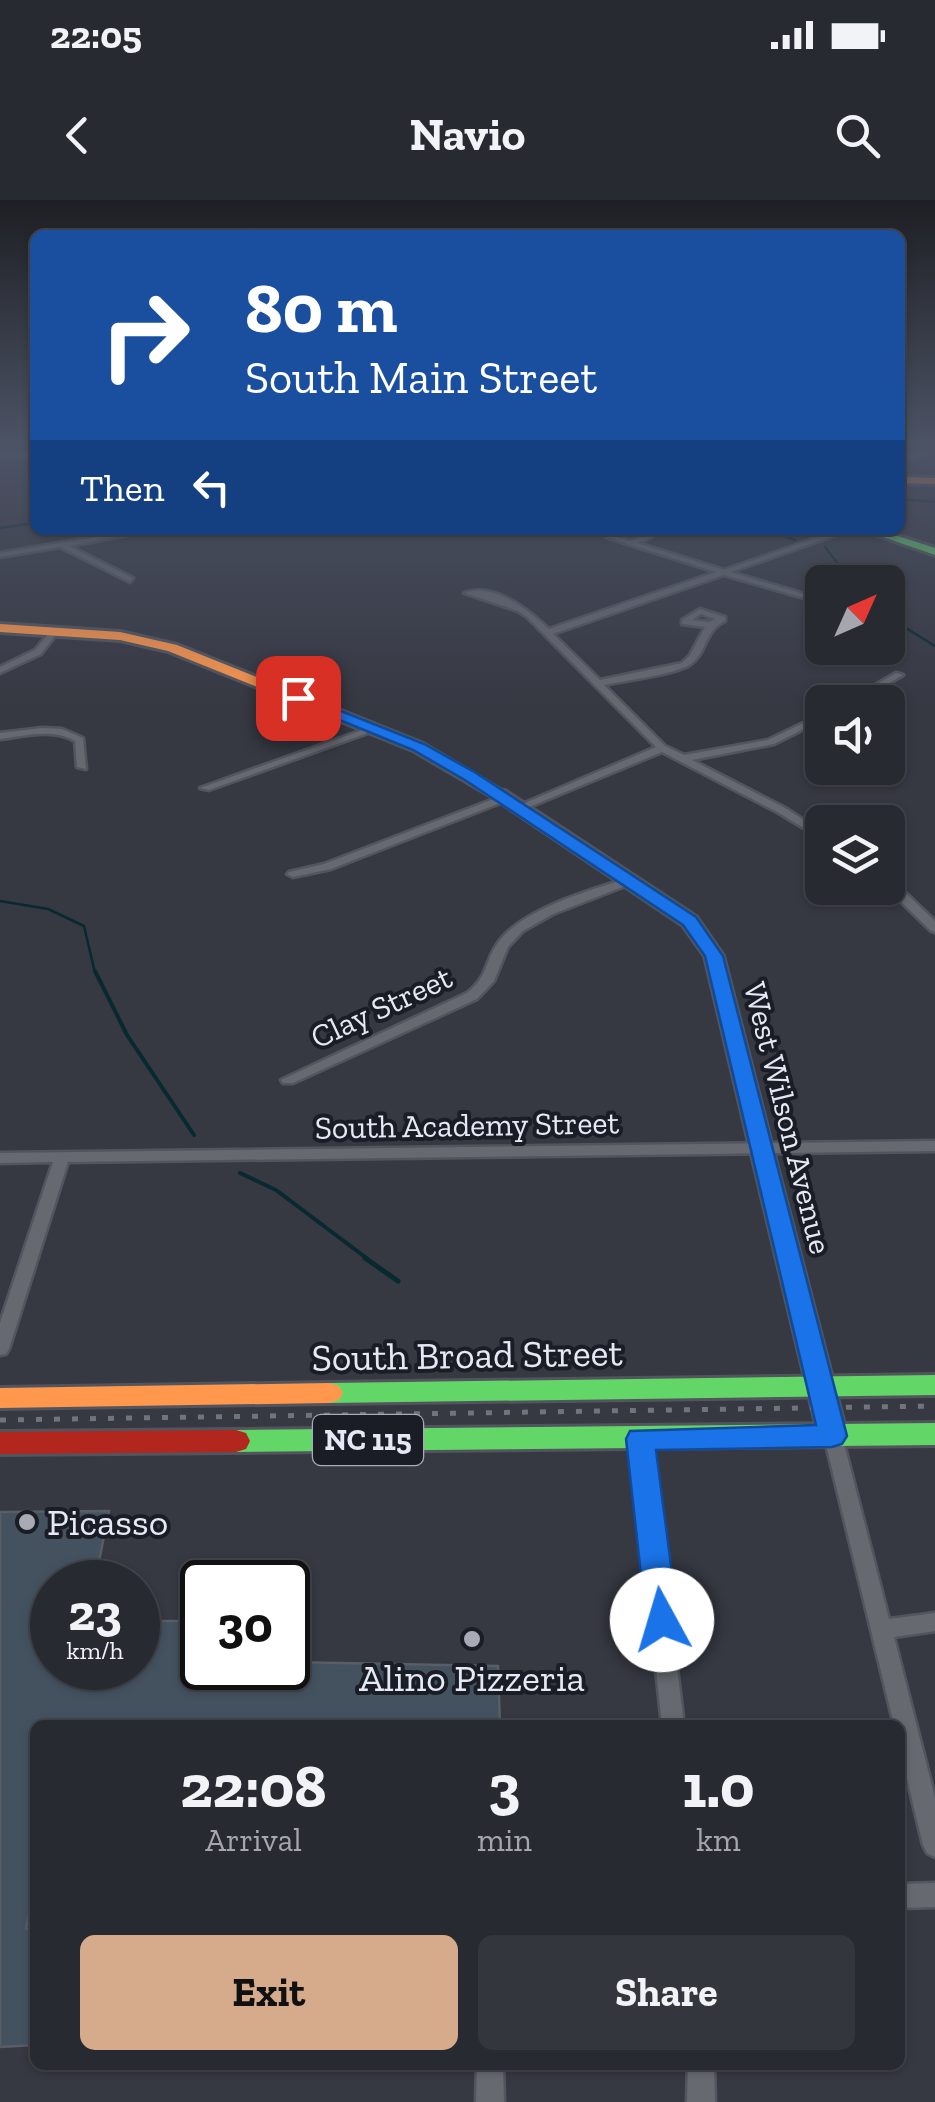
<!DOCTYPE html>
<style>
:root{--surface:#282a32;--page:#34363e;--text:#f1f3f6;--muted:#a5a7ac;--line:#44464d;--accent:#d6ab8b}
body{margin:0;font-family:"Zilla Slab",serif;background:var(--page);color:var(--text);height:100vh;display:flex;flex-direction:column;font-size:38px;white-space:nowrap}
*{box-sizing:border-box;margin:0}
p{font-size:32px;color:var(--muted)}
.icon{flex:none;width:55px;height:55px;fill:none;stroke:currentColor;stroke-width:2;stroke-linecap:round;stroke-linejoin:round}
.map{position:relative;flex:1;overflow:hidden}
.drawer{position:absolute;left:30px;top:1520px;width:875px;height:350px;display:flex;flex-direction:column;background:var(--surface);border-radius:15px;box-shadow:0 2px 8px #0004,0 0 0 2px var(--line)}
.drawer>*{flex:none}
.banner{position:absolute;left:30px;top:30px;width:875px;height:305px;border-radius:15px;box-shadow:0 2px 8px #0004,0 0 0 2px var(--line);background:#1a4fa0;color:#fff;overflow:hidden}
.needle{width:65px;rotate:45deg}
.buttons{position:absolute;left:805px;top:365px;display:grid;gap:20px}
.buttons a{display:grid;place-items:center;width:100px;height:100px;border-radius:15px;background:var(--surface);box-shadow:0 2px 8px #0004,0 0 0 2px var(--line);font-size:50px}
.speed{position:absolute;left:30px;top:1360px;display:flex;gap:20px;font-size:50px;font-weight:700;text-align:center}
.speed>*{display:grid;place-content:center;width:130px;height:130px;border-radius:50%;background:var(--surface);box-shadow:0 2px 8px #0004,0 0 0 2px var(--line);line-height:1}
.speed small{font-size:25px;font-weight:400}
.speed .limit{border:5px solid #111;border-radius:15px;background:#fff;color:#111}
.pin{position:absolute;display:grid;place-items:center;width:85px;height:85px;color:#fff;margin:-42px;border-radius:20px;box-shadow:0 5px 15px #0006}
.me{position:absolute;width:110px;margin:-55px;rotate:354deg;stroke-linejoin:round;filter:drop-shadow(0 0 8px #0008)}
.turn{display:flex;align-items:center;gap:35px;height:210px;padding:0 50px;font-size:45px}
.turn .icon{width:130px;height:130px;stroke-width:2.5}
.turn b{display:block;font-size:70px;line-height:85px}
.then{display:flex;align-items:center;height:95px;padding:0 50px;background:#0003;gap:20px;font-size:38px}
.eta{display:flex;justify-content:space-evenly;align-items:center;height:170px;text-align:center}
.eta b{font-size:60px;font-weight:700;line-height:70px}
.primary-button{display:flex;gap:20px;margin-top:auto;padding:20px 50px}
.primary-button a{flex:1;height:115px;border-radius:15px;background:var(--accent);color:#111;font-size:40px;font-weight:700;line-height:115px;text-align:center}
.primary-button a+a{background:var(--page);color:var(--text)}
.status{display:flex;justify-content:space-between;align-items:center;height:70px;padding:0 50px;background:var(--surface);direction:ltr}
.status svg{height:28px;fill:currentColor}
header{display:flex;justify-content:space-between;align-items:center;height:130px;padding:0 50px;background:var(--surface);font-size:45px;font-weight:700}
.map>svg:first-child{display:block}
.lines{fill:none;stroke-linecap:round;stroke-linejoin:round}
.stream-far2{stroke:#092931;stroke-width:2.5}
.stream-far1{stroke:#092931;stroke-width:4}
.stream{stroke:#092931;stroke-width:5}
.building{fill:#445260;stroke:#585d66;stroke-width:2.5}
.street-casing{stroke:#52555e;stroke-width:5}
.fast-casing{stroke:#52555e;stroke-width:6}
.slow-casing{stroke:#52555e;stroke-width:6}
.jam-casing{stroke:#52555e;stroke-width:6}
.street{fill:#676971;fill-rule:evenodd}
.fast{fill:#63d668;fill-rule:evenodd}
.slow{fill:#ff974d;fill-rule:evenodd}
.jam{fill:#b3261e;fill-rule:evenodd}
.rail{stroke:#72747d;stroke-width:5;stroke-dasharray:6 12;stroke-linecap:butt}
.route{fill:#1a73e8;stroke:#114b97;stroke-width:2.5}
.poi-dot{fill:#a8abb6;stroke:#1b1d26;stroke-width:4}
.labels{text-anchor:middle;stroke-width:8;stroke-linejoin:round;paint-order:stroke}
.shield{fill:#1b1d26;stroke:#a8acb7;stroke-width:2.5}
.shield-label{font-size:30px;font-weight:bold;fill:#e5e9f5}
.street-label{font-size:32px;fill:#e5e9f5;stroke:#1b1d26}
.near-street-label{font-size:38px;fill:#e5e9f5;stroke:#1b1d26}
.near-poi-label{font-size:38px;fill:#e5e9f5;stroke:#1b1d26;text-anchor:start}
</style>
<div class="status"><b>22:05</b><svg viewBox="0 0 49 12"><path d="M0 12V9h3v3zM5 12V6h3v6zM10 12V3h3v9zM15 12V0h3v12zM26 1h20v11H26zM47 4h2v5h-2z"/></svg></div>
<header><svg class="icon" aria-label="back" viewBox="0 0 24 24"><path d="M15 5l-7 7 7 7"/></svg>Navio<svg class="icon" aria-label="search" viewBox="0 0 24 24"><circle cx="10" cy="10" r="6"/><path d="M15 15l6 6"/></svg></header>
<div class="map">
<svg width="935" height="1902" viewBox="0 0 935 1902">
<rect width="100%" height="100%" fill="#363842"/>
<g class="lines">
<g class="stream-far2">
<path d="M900 299 935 302"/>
<path d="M0 328 35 323"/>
<path d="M769 330 795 340"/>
<path d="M825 347 852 382"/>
<path d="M888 417 935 446"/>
<path d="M0 701 48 709 84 726 95 773"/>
</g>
<g class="stream-far1">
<path d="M95 771 127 835 194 935"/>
<path d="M240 973 276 990 369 1060"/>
</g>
<path class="stream" d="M365 1058 398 1081"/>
</g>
<path class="building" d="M109 1311 95 1382H52V1468H138V1421H202V1468H288V1462L498 1466 500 1525H35V1685L26 1729 35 1730V1845L0 1847V1312Z"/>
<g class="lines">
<defs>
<g id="street">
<path d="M935 249V253L900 261V257Z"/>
<rect x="0" y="253" width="35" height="4"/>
<path d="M137 330H154L69 346 133 378 130 382 60 347 0 357V353Z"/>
<path d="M623 330H631L652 337 637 343 724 370 839 330H850L731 372 804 394V398L724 375 553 434 600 480 682 463 690 455 705 427 682 424V420L700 409 725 417V421C704 431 708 451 691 464 678 474 623 481 604 485L665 546 684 555 768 540 822 514V520L774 544 692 560 787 609 822 632V639L779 613 662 552 522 610 513 608 656 547 527 417 518 411 464 393C494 382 528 409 549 429L716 372 606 337ZM627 333 641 337 630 341 617 337ZM701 414 715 419 709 422 692 420Z"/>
<path d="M52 429 59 431 41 454 0 473V467L35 450Z"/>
<path d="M896 473 903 475 857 502H846Z"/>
<path d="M371 527 379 529 209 590 200 588Z"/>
<path d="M42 528 62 529 83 538 86 569 77 567 75 541C52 528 25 536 0 539V533Z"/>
<path d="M504 595 509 598 508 600 331 669 293 677 287 674 289 672 324 664Z"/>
<path d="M629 678 635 681 633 683 553 714 523 731 508 747 494 781 477 799 293 883H283L281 880 467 793C490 775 484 760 500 740 526 708 590 690 629 678Z"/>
<path d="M888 679 892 680 935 721V732L931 731 887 688Z"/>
<path d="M935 941V951L68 962 9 1149 6 1154 0 1155V1123L53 962 0 963V953Z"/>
<path d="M833 1229 840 1231 842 1236 889 1419 935 1413V1431L894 1437 935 1598V1657L927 1653 923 1645 900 1550V1525H894L824 1236 826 1231Z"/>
<path d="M640 1232 647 1234 649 1239 684 1525H662L631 1239 633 1234Z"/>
<path d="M935 1683V1707L900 1708V1684Z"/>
<path d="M477 1865H503L504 1902H476Z"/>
<path d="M688 1865H714L715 1902H687Z"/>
</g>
<g id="fast">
<path d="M863 330H879L935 348V355Z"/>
<path d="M935 1175V1195L329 1203 319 1200 315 1193 319 1186 329 1183Z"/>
<path d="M935 1223V1245L236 1252 226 1249 222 1241 226 1233 236 1230Z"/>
</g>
<g id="slow">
<path d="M900 277 935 278V284L900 283Z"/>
<path d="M0 424 120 432 177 445 423 544 507 594 493 597 413 550 168 451 120 440 0 432Z"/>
<path d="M765 956 776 963 847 1236 843 1244 833 1247 823 1244 819 1236 754 963Z"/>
<path d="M329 1183 339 1186 343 1193 339 1200 329 1203 0 1208V1188Z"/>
</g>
<g id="jam">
<path d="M493 591H505L696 717 723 756 776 963 773 968 765 970 754 963 705 756 683 725 493 597Z"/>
<path d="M236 1230 246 1233 250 1241 246 1249 236 1252 0 1254V1232Z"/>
</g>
</defs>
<use href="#street" class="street-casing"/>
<use href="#fast" class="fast-casing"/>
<use href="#slow" class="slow-casing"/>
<use href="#jam" class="jam-casing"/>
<use href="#street" class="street"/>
<use href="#fast" class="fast"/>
<use href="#slow" class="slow"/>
<use href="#jam" class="jam"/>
<path class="rail" d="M0 1220 935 1206"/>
</g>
<linearGradient id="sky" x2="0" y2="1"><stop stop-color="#1e1f24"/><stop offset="0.48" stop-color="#4c5365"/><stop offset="1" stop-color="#4c5365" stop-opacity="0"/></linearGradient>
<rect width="935" height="508" fill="url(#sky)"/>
<path class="route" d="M298 494 424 544 476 573 696 717 723 756 847 1236 842 1244 832 1247 656 1250 678 1420 673 1430 662 1434 651 1430 646 1420 626 1239 630 1231 816 1225 705 756 683 725 465 580 413 550 293 501 290 498Z"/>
<g class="poi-dot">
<circle cx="27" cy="1322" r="10"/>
<circle cx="472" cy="1439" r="10"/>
</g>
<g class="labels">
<rect class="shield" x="313" y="1215" width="110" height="50" rx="8"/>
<g class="shield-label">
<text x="368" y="1250">NC 115</text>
</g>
<g class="street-label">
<text transform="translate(381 807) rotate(-25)" y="11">Clay Street</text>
<text transform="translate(788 918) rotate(76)" y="11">West Wilson Avenue</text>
<text transform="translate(467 925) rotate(-1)" y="11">South Academy Street</text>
</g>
<g class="near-street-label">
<text transform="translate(467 1155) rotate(-1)" y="13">South Broad Street</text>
</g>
<g class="near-poi-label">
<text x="47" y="1335">Picasso</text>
<text x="472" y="1491" text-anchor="middle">Alino Pizzeria</text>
</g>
</g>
</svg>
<div class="buttons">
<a><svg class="needle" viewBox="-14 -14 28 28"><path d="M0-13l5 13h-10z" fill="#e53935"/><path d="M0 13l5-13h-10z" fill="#a5a7ac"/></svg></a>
<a><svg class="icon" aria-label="sound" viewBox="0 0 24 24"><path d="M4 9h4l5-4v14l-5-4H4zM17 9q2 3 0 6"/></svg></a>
<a><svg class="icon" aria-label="layers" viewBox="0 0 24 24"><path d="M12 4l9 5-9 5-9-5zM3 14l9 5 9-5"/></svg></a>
</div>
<div class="speed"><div>23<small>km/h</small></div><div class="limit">30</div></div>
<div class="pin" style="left:298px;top:498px;background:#d93025"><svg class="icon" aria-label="arrive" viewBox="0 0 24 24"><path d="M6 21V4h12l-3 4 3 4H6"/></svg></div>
<svg class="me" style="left:662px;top:1420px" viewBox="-20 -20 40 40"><circle r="19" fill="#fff"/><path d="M0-13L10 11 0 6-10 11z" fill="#1a73e8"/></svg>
<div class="banner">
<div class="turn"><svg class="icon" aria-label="right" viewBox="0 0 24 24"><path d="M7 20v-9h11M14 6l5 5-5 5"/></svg><div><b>80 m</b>South Main Street</div></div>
<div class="then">Then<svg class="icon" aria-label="left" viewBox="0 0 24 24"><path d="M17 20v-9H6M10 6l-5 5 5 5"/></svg></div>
</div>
<section class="drawer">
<div class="eta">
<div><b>22:08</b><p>Arrival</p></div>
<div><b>3</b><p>min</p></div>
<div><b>1.0</b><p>km</p></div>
</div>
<div class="primary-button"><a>Exit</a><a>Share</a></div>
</section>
</div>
